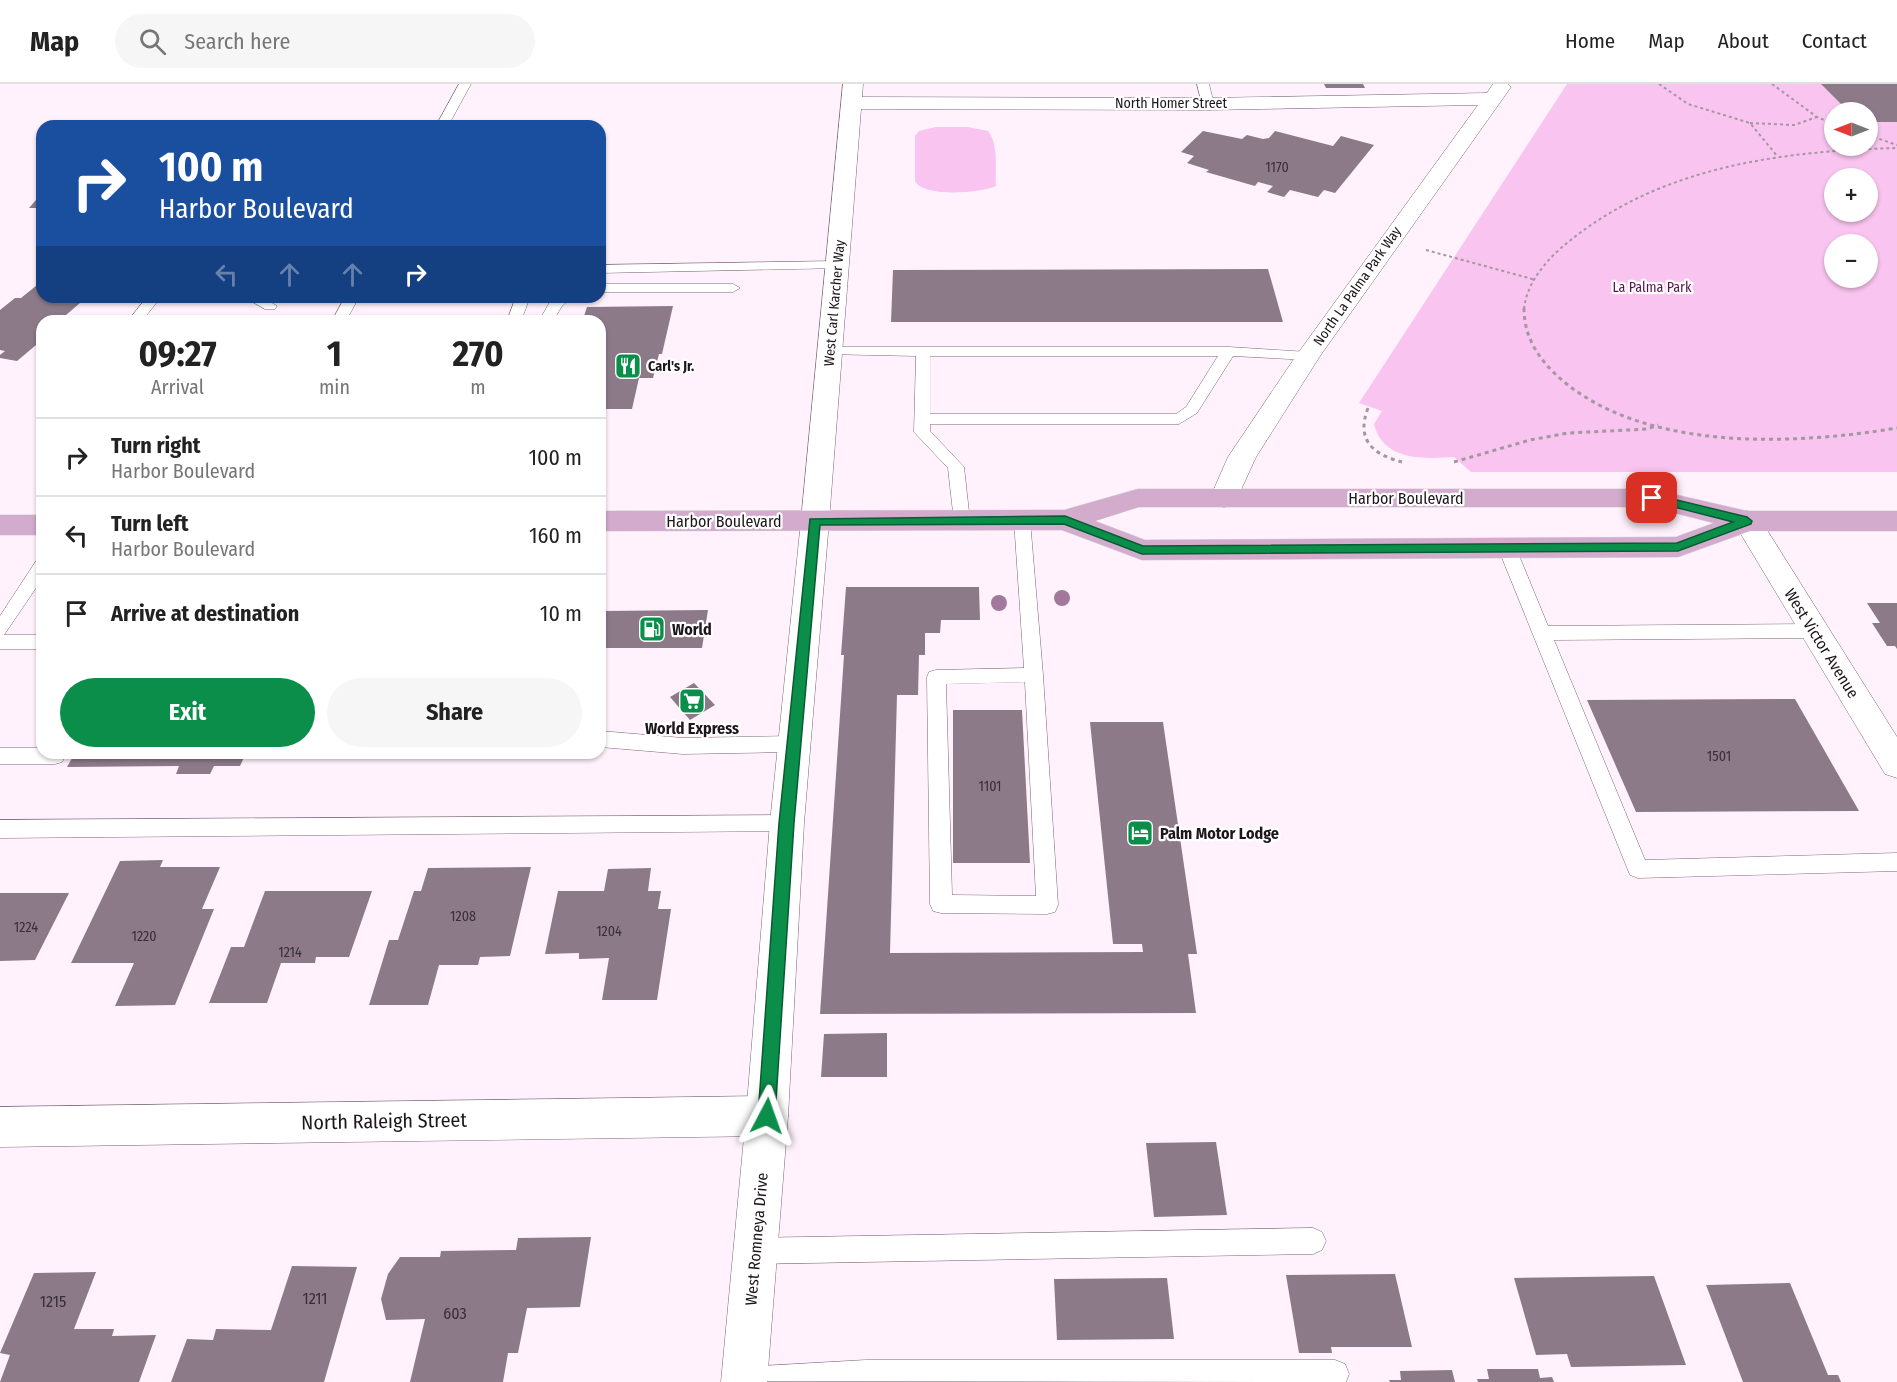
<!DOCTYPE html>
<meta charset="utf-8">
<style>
:root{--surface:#fff;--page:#f6f6f6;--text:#222;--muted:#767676;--line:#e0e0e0;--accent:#0c8e4b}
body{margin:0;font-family:"Fira Sans Condensed",sans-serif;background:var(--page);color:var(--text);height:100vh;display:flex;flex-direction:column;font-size:22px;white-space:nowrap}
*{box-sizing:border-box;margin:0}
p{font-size:20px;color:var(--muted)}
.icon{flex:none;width:33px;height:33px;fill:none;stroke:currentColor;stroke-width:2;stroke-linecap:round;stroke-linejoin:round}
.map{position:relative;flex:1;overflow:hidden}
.drawer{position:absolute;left:36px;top:231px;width:570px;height:444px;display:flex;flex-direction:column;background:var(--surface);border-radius:18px;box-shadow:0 2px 4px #0004}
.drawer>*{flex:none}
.guide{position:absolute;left:36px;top:36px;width:570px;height:183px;border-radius:18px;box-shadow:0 2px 4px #0004;background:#1a4fa0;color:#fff;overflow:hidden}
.needle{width:39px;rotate:270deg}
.fabs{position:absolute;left:1824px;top:18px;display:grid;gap:12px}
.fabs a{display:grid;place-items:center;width:54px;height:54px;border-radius:50%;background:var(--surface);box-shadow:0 2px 4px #0004;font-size:30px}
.pin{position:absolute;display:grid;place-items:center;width:51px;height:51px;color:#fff;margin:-26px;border-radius:12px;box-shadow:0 3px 9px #0006}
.me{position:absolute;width:66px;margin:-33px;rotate:4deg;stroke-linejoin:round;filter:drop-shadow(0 0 4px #0008)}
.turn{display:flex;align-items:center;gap:21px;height:126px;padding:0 24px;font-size:27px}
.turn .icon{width:78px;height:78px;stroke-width:2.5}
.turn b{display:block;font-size:42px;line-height:51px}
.lanes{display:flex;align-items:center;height:57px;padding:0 24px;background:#0003;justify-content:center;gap:30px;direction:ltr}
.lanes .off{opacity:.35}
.eta{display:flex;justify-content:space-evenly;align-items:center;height:102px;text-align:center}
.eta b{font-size:36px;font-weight:700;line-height:42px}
.cta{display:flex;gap:12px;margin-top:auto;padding:12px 24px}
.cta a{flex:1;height:69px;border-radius:36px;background:var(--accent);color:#fff;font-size:24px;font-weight:700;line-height:69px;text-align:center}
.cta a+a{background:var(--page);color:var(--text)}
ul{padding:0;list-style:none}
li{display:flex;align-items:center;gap:18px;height:78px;padding:0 24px;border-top:2px solid var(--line)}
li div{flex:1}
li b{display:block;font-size:22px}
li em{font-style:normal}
header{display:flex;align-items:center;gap:36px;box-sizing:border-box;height:84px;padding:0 30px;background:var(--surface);border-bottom:2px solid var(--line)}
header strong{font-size:28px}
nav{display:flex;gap:33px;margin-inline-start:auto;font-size:21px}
.search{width:420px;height:54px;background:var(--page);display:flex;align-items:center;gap:15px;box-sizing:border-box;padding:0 21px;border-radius:33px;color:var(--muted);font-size:22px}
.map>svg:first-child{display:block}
.green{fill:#f9c4ef;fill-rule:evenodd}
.building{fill:#8c7a88}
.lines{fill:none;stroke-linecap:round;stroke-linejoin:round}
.service-casing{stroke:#786775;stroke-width:1}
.minor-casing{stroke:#786775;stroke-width:1}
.tertiary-casing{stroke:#786775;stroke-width:1}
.primary-casing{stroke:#d6d5d6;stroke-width:1}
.path-far1{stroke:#a398a0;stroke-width:2;stroke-dasharray:3 3;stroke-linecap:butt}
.path{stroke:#a398a0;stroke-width:3;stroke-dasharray:4 4;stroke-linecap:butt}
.service{fill:#fff;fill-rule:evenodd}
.minor{fill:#fff;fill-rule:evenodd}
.tertiary{fill:#fff;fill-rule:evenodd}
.primary{fill:#d3accd;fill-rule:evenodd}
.tree{fill:#a3789d}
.route{fill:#0c8e4b;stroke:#085c31;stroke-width:1.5}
.labels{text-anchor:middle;stroke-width:4.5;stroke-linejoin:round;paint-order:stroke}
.far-street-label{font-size:14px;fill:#1d161b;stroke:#fff}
.number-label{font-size:14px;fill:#392f36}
.far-park-label{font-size:14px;fill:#57144f;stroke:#fff}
.far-poi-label{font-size:14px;font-weight:bold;fill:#1d161b;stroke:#fff;text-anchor:start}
.street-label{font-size:16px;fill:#1d161b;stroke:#fff}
.poi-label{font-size:16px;font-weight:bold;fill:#1d161b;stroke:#fff;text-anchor:start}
.near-number-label{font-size:16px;fill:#392f36}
.near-street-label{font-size:20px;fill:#1d161b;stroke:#fff}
</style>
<header>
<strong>Map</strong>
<div class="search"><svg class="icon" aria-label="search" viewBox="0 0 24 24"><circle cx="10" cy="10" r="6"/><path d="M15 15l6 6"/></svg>Search here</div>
<nav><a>Home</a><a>Map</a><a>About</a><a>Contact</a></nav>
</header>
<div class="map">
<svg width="1897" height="1298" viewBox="0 0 1897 1298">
<rect width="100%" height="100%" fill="#fff2fc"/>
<g class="green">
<path d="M1567 0H1897V388H1471L1454 373C1423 375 1383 377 1374 340L1382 327 1359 319ZM1834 28H1868V62H1834ZM1834 94H1868V128H1834ZM1834 160H1868V194H1834Z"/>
<path d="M936 43H968L988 47C999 61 995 84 996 102 981 109 924 114 915 97V52L919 47Z"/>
</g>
<g class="building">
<path d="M1324 0H1363L1365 4H1326Z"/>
<path d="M1821 0H1897V38H1868V28H1849Z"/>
<path d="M1203 47 1242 55 1247 51 1263 55 1269 54 1275 47 1333 62 1341 52 1374 61 1335 109 1324 106 1318 113 1290 106 1284 113 1267 108 1273 102 1258 98 1255 102 1206 88 1209 86 1187 79 1194 72 1181 68Z"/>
<path d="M42 109V124H29Z"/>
<path d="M1268 185 1283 238H891L893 186Z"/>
<path d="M42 197V213H87L59 237H42V256L17 277 0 274V271L5 267 0 266V226L15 214H21Z"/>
<path d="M673 222 662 270H659L653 294H639L632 325H600V237H563L564 233 584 232 587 223Z"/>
<path d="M846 503H979L980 536H941L940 549H925V571H919L918 611H897L890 869 1143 868 1142 860H1113L1090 638H1163L1197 870H1188L1196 929 820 930 844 571H841Z"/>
<path d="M1867 519H1897V565L1895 562H1887L1872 539H1880Z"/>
<path d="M708 526 702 564H600V527Z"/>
<path d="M694 599 715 621 690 636 670 613Z"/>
<path d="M1795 615 1859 727 1636 728 1587 616Z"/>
<path d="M953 626H1022L1030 779H953Z"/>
<path d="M75 669H246L240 682H214L210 690H176L179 682 67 683Z"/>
<path d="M163 776 160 783H220L202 825H214L175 921 115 922 134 879H71L120 777Z"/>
<path d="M531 783 510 872 480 873 478 881H439L428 921H369L389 856H398L414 807H421L428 784Z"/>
<path d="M651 784 648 807H661L658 825H671L657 916H602L609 874 579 875V869L545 870 558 807H604L608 785Z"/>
<path d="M265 807H372L349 873H316L315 879H281L267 919H209L231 863H244Z"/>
<path d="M0 809H69L35 876 0 877Z"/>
<path d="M887 949V993H821L824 950Z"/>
<path d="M1216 1058 1227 1131 1154 1133 1146 1059Z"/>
<path d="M591 1153 580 1223 527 1224 518 1269H508L503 1298H410L425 1235 386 1236 381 1215 388 1190 400 1173H440L441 1167 516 1166 518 1154Z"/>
<path d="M292 1182 357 1183 324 1298H171L187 1255 213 1256 216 1245 271 1246Z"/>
<path d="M96 1188 74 1245H114L112 1252 156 1251 139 1298H0L10 1271 0 1269 34 1189Z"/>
<path d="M1395 1190 1412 1263H1331L1332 1269H1299L1286 1191Z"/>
<path d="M1654 1192 1686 1281 1571 1283 1567 1270 1536 1271 1514 1194Z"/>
<path d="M1167 1194 1174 1255 1057 1256 1054 1195Z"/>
<path d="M1790 1199 1828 1291H1838L1841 1298H1743L1706 1201Z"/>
<path d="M1487 1285H1538L1540 1294 1552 1293 1554 1298H1478L1477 1295H1489Z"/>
<path d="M1452 1286 1455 1298H1390L1389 1296H1401L1400 1287Z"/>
</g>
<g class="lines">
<defs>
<g id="service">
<path d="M459 0H471L448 42H436Z"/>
<path d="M1197 0H1209L1214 20 1212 22H1204L1202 20Z"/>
<path d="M837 177 842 178 844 181 842 184 600 189V181Z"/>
<path d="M600 200H733L740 204 733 208H600Z"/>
<path d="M147 213H161L142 237H128Z"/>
<path d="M244 213H262L277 222 275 225H265Z"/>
<path d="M345 213H359L346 237H332Z"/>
<path d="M516 213H530L521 237H507Z"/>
<path d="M556 213H572L562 222 553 237H539L551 216Z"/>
<path d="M829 263H1229L1308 268 1315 272 1308 276 1233 272 1197 329 1179 340H930V347L964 383 970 437 968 441H956L954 437 948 384 914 348 916 272 824 270 822 267ZM930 272H1218L1186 323 1176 330H930Z"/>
<path d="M1022 430 1028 432 1030 436 1043 591 1058 821 1055 828 1047 830 941 829 933 827 930 820 927 593 929 588 936 586 1024 584 1014 436 1016 432ZM1025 598 1036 812 952 811 946 600Z"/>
<path d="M1507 458 1513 460 1516 464 1548 542 1814 540 1820 542 1823 547 1820 552 1814 554 1554 556 1645 776 1897 769V787L1638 794 1630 791 1498 464 1501 460Z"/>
<path d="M42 475V495L4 551H42V565H0V532L36 477Z"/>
<path d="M600 647 683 654 794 652 801 655 804 660 801 665 794 668 683 670 600 663Z"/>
<path d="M0 664H42V669H67L62 678 55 680H0Z"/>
<path d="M787 731 794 733 797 739 794 745 787 747 0 754V736Z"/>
<path d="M1313 1144 1322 1148 1326 1157 1322 1166 1313 1170 755 1180 746 1176 742 1167 746 1158 755 1154Z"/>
<path d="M866 1276H1335L1345 1280 1349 1290 1346 1298 730 1297 734 1287 744 1283Z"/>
</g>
<g id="minor">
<path d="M843 0H863L862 13 1208 14 1487 9 1493 0H1508L1511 3 1320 272 1256 373 1234 421 1224 423 1214 421 1210 414 1228 373 1296 272 1478 21 1208 26 861 25 829 437 825 444 815 447 805 444 801 437Z"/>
<path d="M1747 427 1757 430 1897 653V694L1885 690 1733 437 1737 430Z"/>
<path d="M767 1012 782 1018 788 1032 782 1046 767 1052 0 1063V1023Z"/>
</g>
<path id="tertiary" d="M815 427 825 430 829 437 804 739 788 1032 767 1298H721L746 1032 770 739 801 437 805 430Z"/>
<g id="primary">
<path d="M1138 405H1651L1747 427H1897V447H1750L1678 473 1142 476 1062 446 600 447V427L1064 426ZM1139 423H1651L1714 439 1676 453 1145 456 1095 437Z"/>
<rect x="0" y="431" width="42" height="20"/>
</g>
</defs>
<use href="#service" class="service-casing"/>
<use href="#minor" class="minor-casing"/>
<use href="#tertiary" class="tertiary-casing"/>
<use href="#primary" class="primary-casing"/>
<g class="path-far1">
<path d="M1659 0 1688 20 1750 39 1778 73"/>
<path d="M1772 0 1817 33 1834 40"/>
<path d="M1750 39 1794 41 1817 33"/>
<path d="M1868 51 1897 61"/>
<path d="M1426 166 1536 196"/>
<path d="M1524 225C1527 196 1550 172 1572 155 1664 82 1783 67 1897 64"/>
</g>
<g class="path">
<path d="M1524 224C1524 255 1540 277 1563 297 1648 368 1794 361 1897 344"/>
<path d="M1368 324C1356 356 1372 370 1402 378"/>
<path d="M1454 378 1530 356 1568 349 1648 345 1658 341"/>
</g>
<use href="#service" class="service"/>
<use href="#minor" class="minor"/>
<use href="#tertiary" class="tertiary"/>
<use href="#primary" class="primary"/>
</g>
<g class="tree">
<circle cx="1062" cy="514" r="8"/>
<circle cx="999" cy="519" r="8"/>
</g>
<path class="route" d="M1652 410 1747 433 1752 437 1751 440 1678 467 1142 470 1064 440 820 441 794 739 775 1032 773 1038 767 1040 761 1038 758 1032 779 739 810 435 1065 432 1143 462 1677 459 1733 438 1647 416 1646 414Z"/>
<defs>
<symbol id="restaurant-square" viewBox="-11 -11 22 22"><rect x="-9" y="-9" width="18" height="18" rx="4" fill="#0c8e4b" stroke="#fff"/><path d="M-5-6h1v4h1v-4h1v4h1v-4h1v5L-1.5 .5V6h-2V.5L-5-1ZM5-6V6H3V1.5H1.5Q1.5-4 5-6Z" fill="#fff"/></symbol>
<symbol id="fuel-square" viewBox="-11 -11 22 22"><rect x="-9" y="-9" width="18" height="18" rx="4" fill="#0c8e4b" stroke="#fff"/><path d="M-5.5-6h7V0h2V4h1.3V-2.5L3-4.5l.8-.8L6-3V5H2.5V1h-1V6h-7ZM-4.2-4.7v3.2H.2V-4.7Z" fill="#fff"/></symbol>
<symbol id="supermarket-square" viewBox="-11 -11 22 22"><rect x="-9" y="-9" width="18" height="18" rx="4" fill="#0c8e4b" stroke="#fff"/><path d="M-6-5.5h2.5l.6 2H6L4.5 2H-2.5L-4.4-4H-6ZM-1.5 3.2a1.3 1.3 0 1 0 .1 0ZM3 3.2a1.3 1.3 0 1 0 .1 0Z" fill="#fff"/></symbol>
<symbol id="hotel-square" viewBox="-11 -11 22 22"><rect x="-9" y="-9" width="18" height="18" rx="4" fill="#0c8e4b" stroke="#fff"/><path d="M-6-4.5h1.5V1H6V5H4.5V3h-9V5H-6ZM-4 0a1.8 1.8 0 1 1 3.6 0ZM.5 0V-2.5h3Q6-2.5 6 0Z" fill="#fff"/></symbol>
</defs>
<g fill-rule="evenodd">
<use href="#restaurant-square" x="613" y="267" width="30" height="30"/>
<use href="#fuel-square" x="637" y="530" width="30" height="30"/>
<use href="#supermarket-square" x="677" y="602" width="30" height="30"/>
<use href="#hotel-square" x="1125" y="734" width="30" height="30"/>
</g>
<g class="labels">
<g class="far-street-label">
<text x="1171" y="24">North Homer Street</text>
<text transform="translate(1357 202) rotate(-55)" y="5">North La Palma Park Way</text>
<text transform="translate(834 219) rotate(-85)" y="5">West Carl Karcher Way</text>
</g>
<g class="number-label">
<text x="1277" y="88">1170</text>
<text x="1719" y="677">1501</text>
<text x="990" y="707">1101</text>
<text x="463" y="837">1208</text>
<text x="26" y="848">1224</text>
<text x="609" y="852">1204</text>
<text x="144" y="857">1220</text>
<text x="290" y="873">1214</text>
</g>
<g class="far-park-label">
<text x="1652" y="208">La Palma Park</text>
</g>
<g class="far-poi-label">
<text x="648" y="287">Carl's Jr.</text>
</g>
<g class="street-label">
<text x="1406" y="420">Harbor Boulevard</text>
<text x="724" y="443">Harbor Boulevard</text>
<text transform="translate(1822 559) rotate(58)" y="6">West Victor Avenue</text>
<text transform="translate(756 1155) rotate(-85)" y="6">West Romneya Drive</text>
</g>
<g class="poi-label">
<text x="672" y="551">World</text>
<text x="692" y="650" text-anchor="middle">World Express</text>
<text x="1160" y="755">Palm Motor Lodge</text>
</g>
<g class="near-number-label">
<text x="315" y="1220">1211</text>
<text x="53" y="1223">1215</text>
<text x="455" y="1235">603</text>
</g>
<g class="near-street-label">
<text transform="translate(384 1037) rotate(-1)" y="7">North Raleigh Street</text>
</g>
</g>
</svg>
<div class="fabs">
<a><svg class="needle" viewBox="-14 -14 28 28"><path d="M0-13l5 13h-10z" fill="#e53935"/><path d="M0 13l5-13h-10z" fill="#767676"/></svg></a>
<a>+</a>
<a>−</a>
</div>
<div class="pin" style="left:1652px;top:414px;background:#d93025"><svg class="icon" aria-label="arrive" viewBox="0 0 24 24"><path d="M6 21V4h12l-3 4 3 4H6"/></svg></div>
<svg class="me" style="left:767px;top:1032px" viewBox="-20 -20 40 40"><path d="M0-17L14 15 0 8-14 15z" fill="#0c8e4b" stroke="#fff" stroke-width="4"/></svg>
<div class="guide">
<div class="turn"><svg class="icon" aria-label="right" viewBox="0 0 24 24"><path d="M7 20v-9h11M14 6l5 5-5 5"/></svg><div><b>100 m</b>Harbor Boulevard</div></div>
<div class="lanes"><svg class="icon off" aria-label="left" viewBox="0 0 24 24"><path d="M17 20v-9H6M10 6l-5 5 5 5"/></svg><svg class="icon off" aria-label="ahead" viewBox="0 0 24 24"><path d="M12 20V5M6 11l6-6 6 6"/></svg><svg class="icon off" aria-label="ahead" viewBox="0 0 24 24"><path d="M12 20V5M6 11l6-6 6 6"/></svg><svg class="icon" aria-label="right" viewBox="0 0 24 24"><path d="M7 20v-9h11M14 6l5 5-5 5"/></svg></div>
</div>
<section class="drawer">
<div class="eta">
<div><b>09:27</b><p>Arrival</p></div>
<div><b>1</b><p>min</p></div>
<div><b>270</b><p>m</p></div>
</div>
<ul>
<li><svg class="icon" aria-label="right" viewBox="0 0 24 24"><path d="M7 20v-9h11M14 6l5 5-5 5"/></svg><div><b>Turn right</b><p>Harbor Boulevard</p></div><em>100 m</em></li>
<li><svg class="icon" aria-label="left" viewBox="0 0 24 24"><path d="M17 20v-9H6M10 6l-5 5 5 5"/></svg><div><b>Turn left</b><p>Harbor Boulevard</p></div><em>160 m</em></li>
<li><svg class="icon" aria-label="arrive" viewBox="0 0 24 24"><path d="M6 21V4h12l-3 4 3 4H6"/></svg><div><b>Arrive at destination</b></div><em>10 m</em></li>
</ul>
<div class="cta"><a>Exit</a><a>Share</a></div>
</section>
</div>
